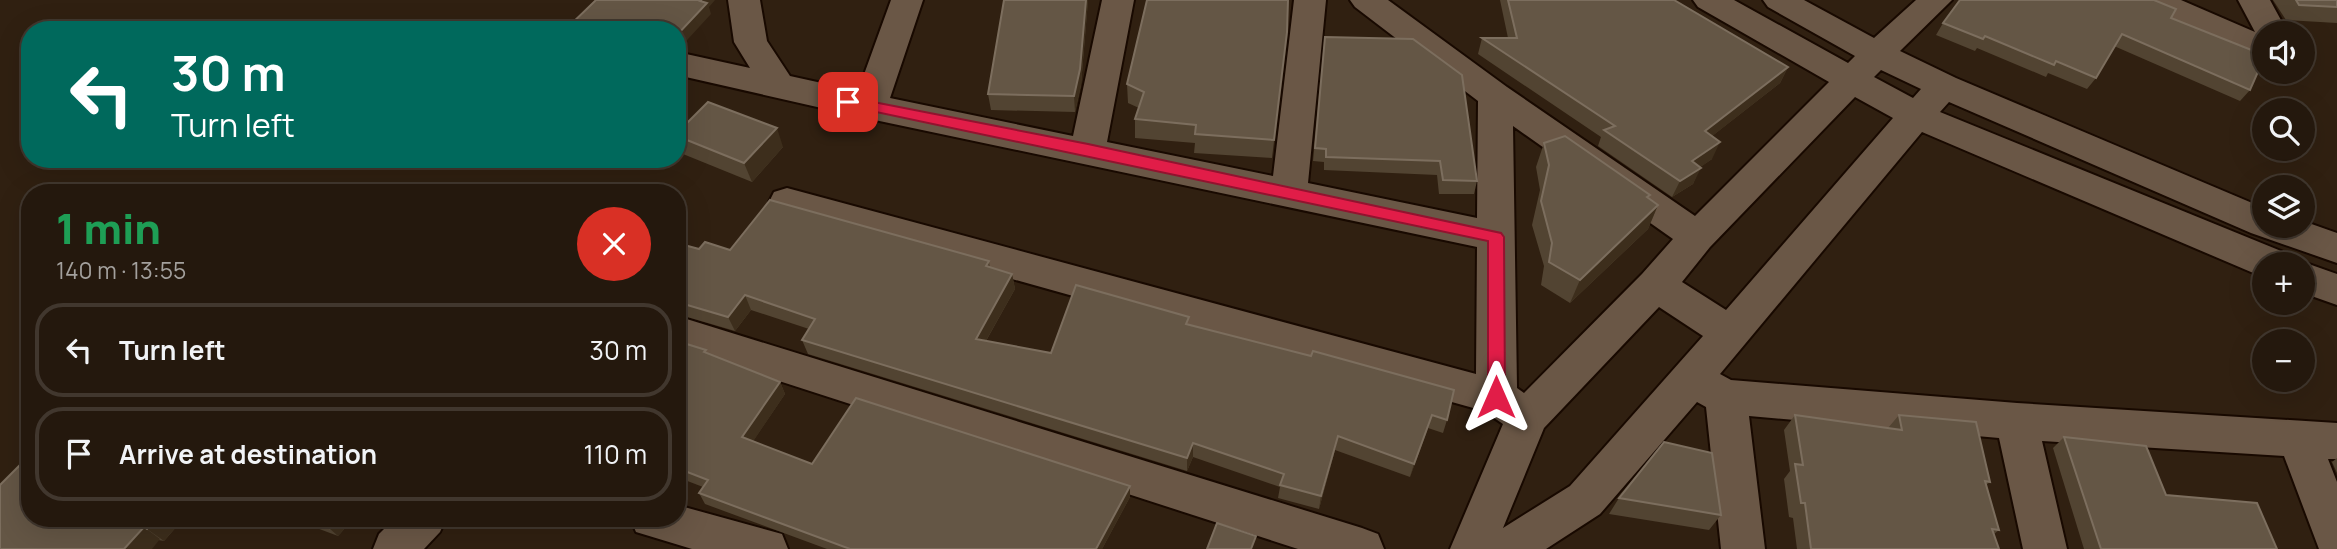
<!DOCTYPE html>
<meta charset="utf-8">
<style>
:root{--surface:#24180d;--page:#30251b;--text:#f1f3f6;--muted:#a3a09d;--line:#41372e}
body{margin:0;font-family:Manrope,sans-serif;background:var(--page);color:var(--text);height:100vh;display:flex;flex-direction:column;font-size:26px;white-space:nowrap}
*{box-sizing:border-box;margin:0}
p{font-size:23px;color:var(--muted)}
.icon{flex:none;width:38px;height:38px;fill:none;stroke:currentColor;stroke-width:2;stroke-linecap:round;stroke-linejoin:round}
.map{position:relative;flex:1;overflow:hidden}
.details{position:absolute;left:21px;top:184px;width:665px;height:343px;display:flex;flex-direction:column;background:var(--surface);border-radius:28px;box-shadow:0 7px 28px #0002,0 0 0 2px var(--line)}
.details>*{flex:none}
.banner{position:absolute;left:21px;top:21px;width:665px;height:147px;border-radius:28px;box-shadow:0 7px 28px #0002,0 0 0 2px var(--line);background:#00695c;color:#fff;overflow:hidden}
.fabs{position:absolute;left:2252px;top:21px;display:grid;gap:14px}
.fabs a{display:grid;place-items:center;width:63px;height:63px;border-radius:50%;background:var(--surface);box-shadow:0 7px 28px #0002,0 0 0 2px var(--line);font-size:35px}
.pin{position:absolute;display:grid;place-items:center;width:60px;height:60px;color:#fff;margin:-30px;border-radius:14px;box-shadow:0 4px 10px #0006}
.me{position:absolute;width:77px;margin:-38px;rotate:0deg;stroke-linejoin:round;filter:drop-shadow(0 0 5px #0008)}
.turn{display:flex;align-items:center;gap:24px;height:147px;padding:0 35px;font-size:32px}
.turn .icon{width:91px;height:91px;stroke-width:2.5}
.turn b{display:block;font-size:49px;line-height:60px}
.round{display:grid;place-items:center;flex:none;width:74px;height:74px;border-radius:37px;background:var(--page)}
.head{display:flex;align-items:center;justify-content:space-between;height:119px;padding:0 35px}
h1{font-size:42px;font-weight:800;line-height:52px;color:#1e9e55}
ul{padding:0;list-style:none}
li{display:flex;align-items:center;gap:21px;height:94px;margin:0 14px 10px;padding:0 21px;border:4px solid var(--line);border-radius:28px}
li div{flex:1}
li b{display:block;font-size:26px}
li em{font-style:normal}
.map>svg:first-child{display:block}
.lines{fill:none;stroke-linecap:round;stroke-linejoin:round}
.minor-casing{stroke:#180900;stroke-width:4}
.minor{fill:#6a5746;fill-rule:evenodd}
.wall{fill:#524432}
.shaded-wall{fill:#3d2e1c}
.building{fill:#645645;stroke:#7c6e5e;stroke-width:2}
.route{fill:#e11d48;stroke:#92132f;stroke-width:2}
</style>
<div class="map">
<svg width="2337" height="549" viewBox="0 0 2337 549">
<rect width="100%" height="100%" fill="#302011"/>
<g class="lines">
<defs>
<g id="minor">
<path d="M728 0H760L767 41 790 76 858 91 891 0H923L890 98 1073 136 1102 0H1134L1107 142 1273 176 1294 0H1326L1308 183 1477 218 1478 101 1355 7 1350 0H1388L1507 87 1695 216 1829 82 1698 7 1693 0H1734L1848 63 1855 56 1768 7 1763 0H1804L1874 38 1916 0H1952L1900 51 1956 78 2264 208V226H2303V221L2337 233V263L2251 233 1949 102 1940 112 2286 253 2291 264H2264V277L2258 275 1922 132 1720 374 1731 380 2017 403 2337 423V459H2328L2337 482V549H2319L2284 456 2042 441 2067 549H2023L1999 438 1749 416 1765 549H1721L1706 407 1697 402 1600 514 1546 549H1450L1503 424 1484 411 787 216 774 212 769 202 774 192 787 188 1476 374 1477 247 870 119 677 75V52L750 68 734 42ZM1881 70 1921 89 1913 98 1874 77ZM1855 97 1893 118 1726 310 1682 282 1710 247ZM1513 126 1673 239 1642 274 1524 393 1517 388ZM1659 307 1703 336 1570 486 1503 528 1544 428Z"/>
<path d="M2137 0H2181L2255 32 2238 0H2270L2288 33H2264V60L2142 7Z"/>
<path d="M2303 262 2337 274V305L2303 293V264H2295Z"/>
<path d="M677 316 1362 528 1378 534 1384 549H1298L677 348Z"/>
<path d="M677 505 782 534 788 549H692L636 532 630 518H677Z"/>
<path d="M395 518H446L440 532 424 549H373L379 534Z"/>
</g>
</defs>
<use href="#minor" class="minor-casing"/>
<use href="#minor" class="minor"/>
</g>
<g class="wall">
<path d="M1004 0H1088L1081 85 1075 112 991 110 988 94Z"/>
<path d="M1500 0H1674L1788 67 1780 83 1712 136V159L1700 167 1693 184 1672 197 1598 146 1601 137 1478 54 1482 38H1508Z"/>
<path d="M2273 0H2337V23L2286 20Z"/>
<path d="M2171 18 2250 90 2240 101 2114 46 2096 78 2087 89 2048 73 2046 77 1977 48 1975 51 1936 35 1943 23Z"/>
<path d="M1325 37 1477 181 1474 194H1439L1437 175 1324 170V162L1313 161Z"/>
<path d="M1285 50 1272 158 1194 153 1195 143 1135 138V119L1139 108 1128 103 1127 84Z"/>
<path d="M677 133 783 147 752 182 683 154 677 140Z"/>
<path d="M1544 143 1649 198 1658 205 1648 229 1570 303 1541 285 1544 266 1532 225 1540 190 1536 167Z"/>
<path d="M677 243 699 249 989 261 990 267 1012 274 1015 289 986 341 1051 353 1189 325 1447 420 1443 433 1428 428 1410 477 1335 450 1319 509 1278 498 1280 487 1193 457 1187 471 808 354 802 340 809 329 751 310 735 331 677 314Z"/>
<path d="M677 341 780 382 785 394 753 441 812 464 1130 497 1102 549H827L705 504 699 493 703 487 677 477Z"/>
<path d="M1795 415 1888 428 1899 415 1990 482 1986 485 1999 530 1994 534 1999 549H1797L1793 518 1789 517 1784 479 1790 471 1784 430Z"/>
<path d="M2064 437 2166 495 2277 549H2084L2053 448Z"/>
<path d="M2337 458V473L2332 462Z"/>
<path d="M1619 498 1721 515 1709 530 1609 514Z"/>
<path d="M30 518H184L164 541Z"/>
<path d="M290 518H354L338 536Z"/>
</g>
<g class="shaded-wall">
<path d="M701 0H715L709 7 711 14 677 51V35Z"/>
<path d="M1086 0H1088L1081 85 1075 112 1074 96Z"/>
<path d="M1788 67 1780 83 1697 148 1705 131Z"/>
<path d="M777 128 783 147 752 182 744 163Z"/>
<path d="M1720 142 1712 159 1685 178 1692 161Z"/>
<path d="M1701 168 1693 184 1672 197 1680 181Z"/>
<path d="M1658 205 1648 229 1570 303 1580 280Z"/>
<path d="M1012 274 1015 289 979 353 976 339Z"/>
<path d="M745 295 751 310 735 331 728 317Z"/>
<path d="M780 382 785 394 748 449 742 437Z"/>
<path d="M1432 415 1428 428 1410 477 1414 464Z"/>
<path d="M1338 436 1335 450 1319 509 1321 496Z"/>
<path d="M1193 443V457L1187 471V458Z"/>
<path d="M1130 486V497L1102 549H1096Z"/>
<path d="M157 518H184L164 541 147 529Z"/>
<path d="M337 518H354L338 536 329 528Z"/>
<path d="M144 527 160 539 152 549H124Z"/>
</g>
<g class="building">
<path d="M596 0H701L700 1 707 3 677 35V30H565Z"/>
<path d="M1004 0H1086L1080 69 1074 96 988 94Z"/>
<path d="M1147 0H1288L1287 32 1274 140 1195 134 1196 125 1135 119 1144 92 1127 84Z"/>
<path d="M1508 0H1674L1788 67 1705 131 1720 142 1692 161 1701 168 1680 181 1604 130 1615 126 1482 38H1517Z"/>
<path d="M1960 0H2154L2176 9 2171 18 2264 55V58L2250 90 2122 34 2096 78 2056 61 2054 65 1985 36 1983 39 1943 23Z"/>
<path d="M2296 0H2337V7L2299 5Z"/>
<path d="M1325 37 1413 39 1462 75 1477 181 1443 180 1440 161 1326 157V149L1315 148Z"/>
<path d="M708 102 777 128 744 163 677 136V133Z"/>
<path d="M1565 136 1650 195 1647 197 1658 205 1580 280 1549 262 1552 243 1541 201 1549 165 1544 143Z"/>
<path d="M770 200 989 261 986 266 1012 274 976 339 1051 353 1076 285 1189 317 1186 324 1311 356 1313 351 1454 390 1447 420 1432 415 1414 464 1338 436 1321 496 1280 485 1284 474 1193 443 1187 458 802 340 815 319 745 295 728 317 677 302V243L699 249 705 242 730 250Z"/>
<path d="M677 341 706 350 704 352 780 382 742 437 812 464 856 398 1130 486 1096 549H850L699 493 708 480 677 468Z"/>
<path d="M1795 415 1902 430 1899 415 1976 422 1990 482 1985 481 1999 530 1992 529 1999 549H1811L1805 503H1801L1795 464 1803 465Z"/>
<path d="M2064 437 2146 446 2166 495 2257 503 2277 549H2101Z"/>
<path d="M1664 442 1712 453 1721 515 1619 498Z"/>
<path d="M30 455V518H157L147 529 144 527 124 549H0V485Z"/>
<path d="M304 518H337L329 528Z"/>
<path d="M1217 523 1256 536 1251 549H1207Z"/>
</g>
<path class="route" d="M848 97 1088 144 1501 233 1504 237 1505 397 1502 402 1496 404 1490 402 1488 397V241L843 105V98Z"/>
</svg>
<div class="fabs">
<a><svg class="icon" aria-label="sound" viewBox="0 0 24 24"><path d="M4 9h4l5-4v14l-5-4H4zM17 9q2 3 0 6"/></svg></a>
<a><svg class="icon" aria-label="search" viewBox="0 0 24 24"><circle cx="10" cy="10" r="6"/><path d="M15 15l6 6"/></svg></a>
<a><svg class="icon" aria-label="layers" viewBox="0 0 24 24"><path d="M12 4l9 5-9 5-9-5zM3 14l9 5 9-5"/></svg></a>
<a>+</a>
<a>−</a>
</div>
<div class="pin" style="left:848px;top:102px;background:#d93025"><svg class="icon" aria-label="arrive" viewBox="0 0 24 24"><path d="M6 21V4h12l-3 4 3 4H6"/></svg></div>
<svg class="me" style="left:1496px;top:397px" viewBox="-20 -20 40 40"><path d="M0-17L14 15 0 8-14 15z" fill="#e11d48" stroke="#fff" stroke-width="4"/></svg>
<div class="banner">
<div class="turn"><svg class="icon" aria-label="left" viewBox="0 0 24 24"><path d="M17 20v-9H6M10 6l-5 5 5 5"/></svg><div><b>30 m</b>Turn left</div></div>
</div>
<section class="details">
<div class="head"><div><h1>1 min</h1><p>140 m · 13:55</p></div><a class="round" style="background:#d93025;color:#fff"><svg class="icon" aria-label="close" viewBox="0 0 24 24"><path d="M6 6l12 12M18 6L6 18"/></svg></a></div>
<ul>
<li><svg class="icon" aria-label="left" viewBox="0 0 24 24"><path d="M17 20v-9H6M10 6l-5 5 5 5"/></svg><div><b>Turn left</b></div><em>30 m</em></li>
<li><svg class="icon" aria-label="arrive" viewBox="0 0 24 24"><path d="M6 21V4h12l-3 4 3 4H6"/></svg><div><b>Arrive at destination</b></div><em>110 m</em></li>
</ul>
</section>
</div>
